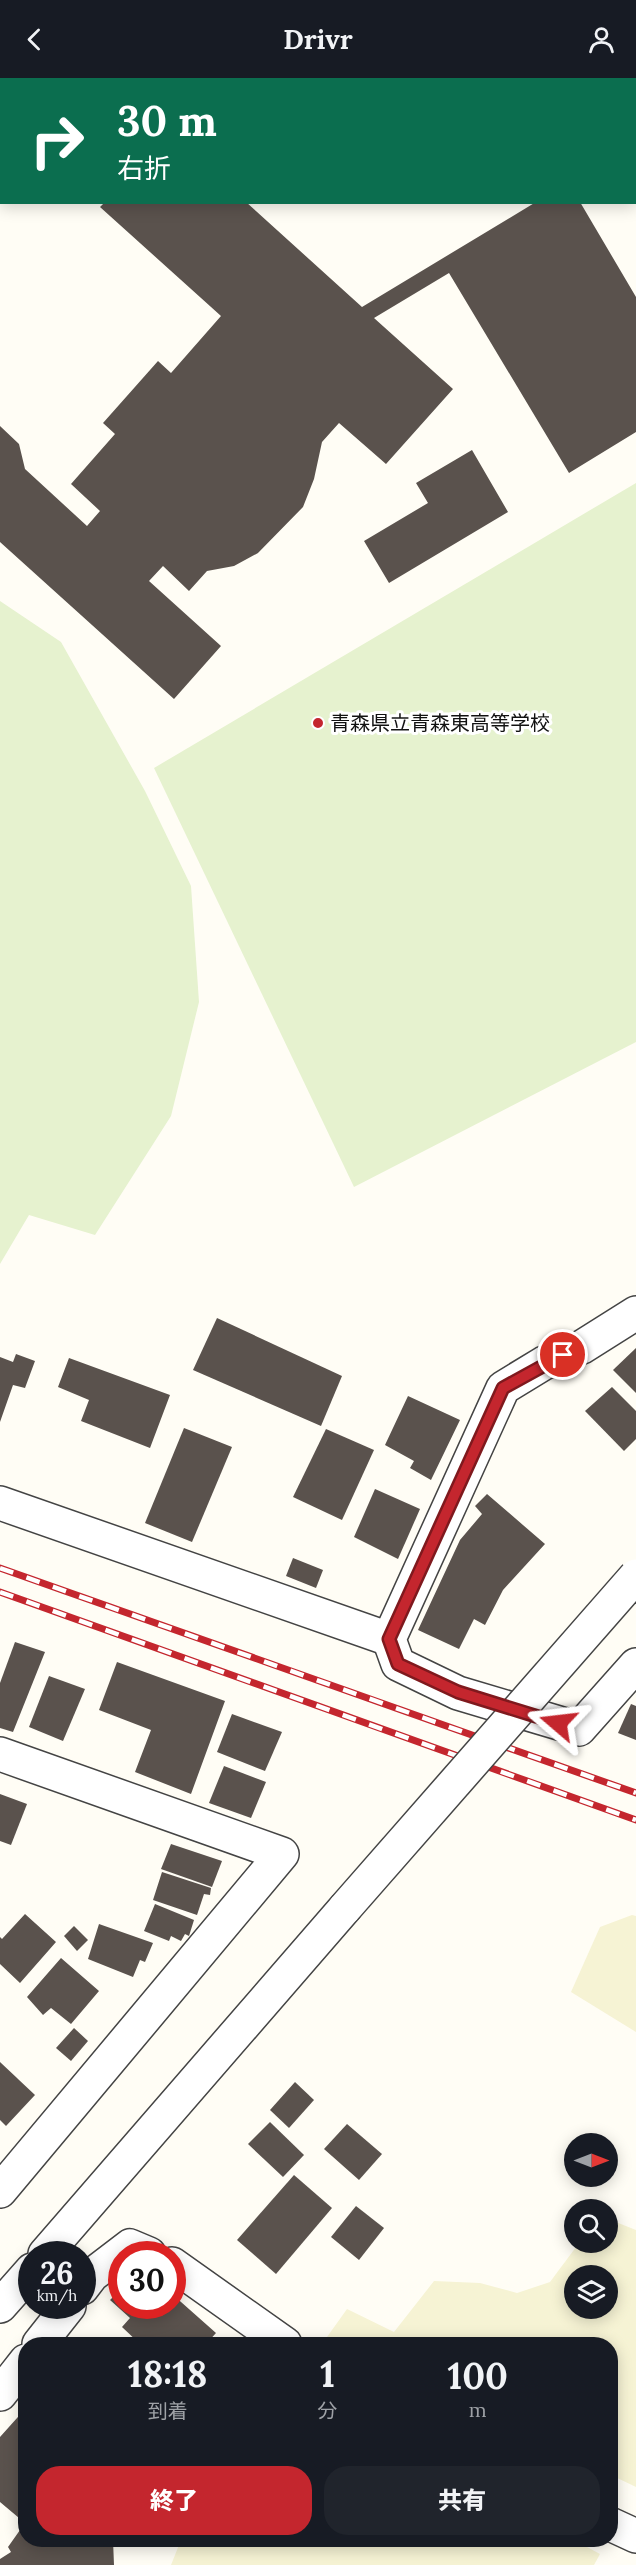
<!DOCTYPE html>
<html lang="ja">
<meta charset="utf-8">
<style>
:root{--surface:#171b24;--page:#20242c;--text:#f1f3f6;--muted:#9ea1a6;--accent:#c4262e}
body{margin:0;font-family:Lora,"Noto Sans JP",serif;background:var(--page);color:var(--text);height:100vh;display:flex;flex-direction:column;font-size:22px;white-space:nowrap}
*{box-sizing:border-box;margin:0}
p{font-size:20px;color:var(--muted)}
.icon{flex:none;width:33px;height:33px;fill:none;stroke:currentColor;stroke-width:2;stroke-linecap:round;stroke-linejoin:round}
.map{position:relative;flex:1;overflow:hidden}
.panel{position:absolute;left:18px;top:2259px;width:600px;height:210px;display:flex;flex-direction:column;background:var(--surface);border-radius:24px;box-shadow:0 3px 15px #0003}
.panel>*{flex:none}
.hud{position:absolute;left:0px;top:0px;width:636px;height:126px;box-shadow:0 3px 15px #0003;background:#0b6e4f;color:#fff;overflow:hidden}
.needle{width:39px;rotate:90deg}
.buttons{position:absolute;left:564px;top:2055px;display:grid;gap:12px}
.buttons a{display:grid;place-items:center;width:54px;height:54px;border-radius:50%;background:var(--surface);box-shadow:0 3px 15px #0003;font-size:30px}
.speed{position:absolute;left:18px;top:2163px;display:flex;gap:12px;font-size:30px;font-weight:700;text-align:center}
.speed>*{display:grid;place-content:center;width:78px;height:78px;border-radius:50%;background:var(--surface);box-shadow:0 3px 15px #0003;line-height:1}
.speed small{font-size:15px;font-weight:400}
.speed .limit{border:9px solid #d22;background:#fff;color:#111}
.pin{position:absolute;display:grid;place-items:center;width:51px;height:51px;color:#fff;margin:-26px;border:3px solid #fff;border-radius:50%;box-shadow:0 2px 6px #0007}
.me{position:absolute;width:66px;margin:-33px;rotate:287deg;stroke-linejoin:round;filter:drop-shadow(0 0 4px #0008)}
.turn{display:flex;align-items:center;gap:21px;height:126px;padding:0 18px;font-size:27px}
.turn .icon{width:78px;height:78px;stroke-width:2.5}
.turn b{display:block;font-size:42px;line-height:51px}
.eta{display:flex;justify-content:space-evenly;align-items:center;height:102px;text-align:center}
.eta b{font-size:36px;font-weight:800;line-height:42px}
.button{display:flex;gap:12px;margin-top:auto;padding:12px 18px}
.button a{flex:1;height:69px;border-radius:24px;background:var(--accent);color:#fff;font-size:24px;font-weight:800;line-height:69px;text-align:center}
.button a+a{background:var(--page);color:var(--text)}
header{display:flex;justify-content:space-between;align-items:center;height:78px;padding:0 18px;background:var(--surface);font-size:27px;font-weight:800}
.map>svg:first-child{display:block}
.farmland{fill:#f6f3d4;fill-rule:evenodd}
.pitch{fill:#e6f2cf}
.building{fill:#5a524d}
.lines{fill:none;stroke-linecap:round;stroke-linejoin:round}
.minor-casing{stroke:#444;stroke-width:36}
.tertiary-casing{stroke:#444;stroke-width:36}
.minor{stroke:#fff;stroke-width:33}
.tertiary{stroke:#fff;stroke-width:33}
.rail-casing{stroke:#c4262e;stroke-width:7}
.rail{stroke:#fff;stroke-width:4.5;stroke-dasharray:14;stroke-linecap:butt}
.tertiary-bridge-casing{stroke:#444;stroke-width:36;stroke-linecap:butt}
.tertiary-bridge{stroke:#fff;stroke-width:33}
.route-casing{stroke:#7f191e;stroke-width:15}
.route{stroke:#c4262e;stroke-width:10}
.poi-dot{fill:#c4262e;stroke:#fff;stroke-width:2}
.labels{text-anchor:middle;stroke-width:6;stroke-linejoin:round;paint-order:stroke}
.poi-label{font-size:20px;fill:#111;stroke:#fff;text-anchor:start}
</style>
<header><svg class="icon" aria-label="back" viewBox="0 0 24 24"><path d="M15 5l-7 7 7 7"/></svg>Drivr<svg class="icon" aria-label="person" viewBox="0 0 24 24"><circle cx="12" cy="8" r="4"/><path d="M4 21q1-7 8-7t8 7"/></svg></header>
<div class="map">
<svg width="636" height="2487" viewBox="0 0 636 2487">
<rect width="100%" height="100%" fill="#fffdf5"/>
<g class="farmland">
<path d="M632 1837 636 1838V1954L571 1914 600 1849Z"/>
<path d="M608 2141 636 2152V2409L611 2397 610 2266H342L327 2259 347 2231 394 2254 434 2203 480 2205 517 2215 550 2204 579 2165 608 2164ZM574 2198H608V2230H574Z"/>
<path d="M181 2462H574L600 2476 594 2487H171Z"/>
</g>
<g class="pitch">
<path d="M636 405V964L354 1109 154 690Z"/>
<path d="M0 523 61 564 145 713 191 808 199 924 171 1038 95 1157 29 1137 0 1186Z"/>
</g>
<g class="building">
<path d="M105 124H246L362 229 536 124H580L636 219V354L569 395 449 195 374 240 453 311 386 386 339 345 322 364 314 401 303 429 258 475 234 488 207 493 189 513 163 488 149 503 221 568 174 621 0 464V348L19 366 25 391 87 448 100 433 71 406 115 356 103 345 158 283 171 295 221 238 100 129Z"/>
<path d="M472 372 508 434 389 505 364 463 428 425 416 405Z"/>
<path d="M217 1240 342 1298 321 1348 193 1292Z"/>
<path d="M636 1270V1315L613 1292Z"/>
<path d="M16 1276 35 1283 25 1310 13 1307 0 1344V1279L13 1284Z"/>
<path d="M69 1280 170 1317 150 1370 81 1343 89 1322 58 1309Z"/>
<path d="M612 1309 636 1333V1361L624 1373 585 1333Z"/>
<path d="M408 1318 460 1342 431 1402 410 1390 414 1383 385 1367Z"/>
<path d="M184 1350 232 1369 192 1464 145 1445Z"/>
<path d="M326 1351 374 1372 342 1442 293 1419Z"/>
<path d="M375 1411 420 1431 398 1481 354 1459Z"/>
<path d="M487 1416 545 1466 503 1512 485 1547 474 1541 459 1571 418 1552 460 1462 482 1436 475 1428Z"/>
<path d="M293 1480 323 1492 316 1510 286 1498Z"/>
<path d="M15 1564 45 1574 13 1654 0 1650V1605Z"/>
<path d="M117 1584 225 1623 191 1716 135 1694 151 1652 99 1632Z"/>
<path d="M49 1598 85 1611 63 1663 29 1649Z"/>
<path d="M631 1626 636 1628V1662L618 1655Z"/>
<path d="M232 1636 282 1654 265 1693 217 1674Z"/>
<path d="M224 1688 266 1704 251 1740 209 1725Z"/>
<path d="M0 1716 27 1726 11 1767 0 1763Z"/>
<path d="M171 1766 222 1783 212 1809 161 1791Z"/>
<path d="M162 1794 211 1810 210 1817 204 1816 197 1837 153 1822Z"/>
<path d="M155 1826 194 1842 189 1858 185 1856 181 1863 171 1858 169 1863 144 1853Z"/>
<path d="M25 1836 56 1864 20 1905 0 1886V1859L2 1861Z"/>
<path d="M99 1846 153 1865 145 1884 140 1882 133 1899 88 1881Z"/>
<path d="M74 1848 88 1862 77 1873 64 1858Z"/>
<path d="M61 1880 99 1913 71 1946 51 1930 43 1937 27 1919Z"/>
<path d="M74 1950 88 1963 71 1983 56 1970Z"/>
<path d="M0 1984 35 2017 6 2048 0 2042Z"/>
<path d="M295 2004 314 2022 289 2050 270 2032Z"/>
<path d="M270 2044 304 2077 283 2099 248 2066Z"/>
<path d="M347 2046 382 2076 359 2102 324 2071Z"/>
<path d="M294 2097 332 2130 276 2196 237 2162Z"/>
<path d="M356 2128 384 2150 359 2182 331 2159Z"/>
<path d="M122 2210V2228H172V2216L216 2255 206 2266H140L122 2249 130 2240 110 2222Z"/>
<path d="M26 2330V2462H113L114 2487H0V2481L11 2474 8 2469 25 2445 0 2424V2359Z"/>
</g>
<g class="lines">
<defs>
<g id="minor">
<path d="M636 1235 582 1269 544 1285 503 1310 389 1561 398 1586 458 1615 579 1651 636 1587"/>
<path d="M0 1425 389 1561"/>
<path d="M0 1676 282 1776 0 2113"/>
<path d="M172 2186 285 2266"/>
<path d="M82 2210 92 2197 130 2168 149 2176"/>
<path d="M39 2266 69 2228"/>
<path d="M0 2316 26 2283"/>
<path d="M610 2446 636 2458"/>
</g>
<g id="tertiary">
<path d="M45 2176 345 1830"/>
<path d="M0 2228 32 2192"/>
</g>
</defs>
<use href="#minor" class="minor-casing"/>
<use href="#tertiary" class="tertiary-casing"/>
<use href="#minor" class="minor"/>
<use href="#tertiary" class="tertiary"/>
<defs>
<g id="rail">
<path d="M0 1490 636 1715"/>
<path d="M0 1514 636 1742"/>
</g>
</defs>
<use href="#rail" class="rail-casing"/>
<use href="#rail" class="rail"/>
<defs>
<path id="tertiary-bridge" d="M345 1830 636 1498"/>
</defs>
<use href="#tertiary-bridge" class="tertiary-bridge-casing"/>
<use href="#tertiary-bridge" class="tertiary-bridge"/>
</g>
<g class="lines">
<defs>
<path id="route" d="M558 1645 458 1614 398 1586 389 1561 503 1310 563 1277"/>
</defs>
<use href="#route" class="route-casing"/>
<use href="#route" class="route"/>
</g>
<circle class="poi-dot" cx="318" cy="645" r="6"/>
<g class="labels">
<g class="poi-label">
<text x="330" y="652">青森県立青森東高等学校</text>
</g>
</g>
</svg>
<div class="buttons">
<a><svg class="needle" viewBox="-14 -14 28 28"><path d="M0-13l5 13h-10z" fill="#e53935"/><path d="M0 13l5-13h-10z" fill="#9ea1a6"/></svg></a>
<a><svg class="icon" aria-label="search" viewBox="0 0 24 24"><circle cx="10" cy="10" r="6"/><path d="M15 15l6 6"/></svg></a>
<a><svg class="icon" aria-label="layers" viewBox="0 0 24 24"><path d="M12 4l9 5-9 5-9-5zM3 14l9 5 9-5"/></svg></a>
</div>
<div class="speed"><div>26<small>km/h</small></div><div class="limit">30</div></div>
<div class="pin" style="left:563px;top:1277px;background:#d93025"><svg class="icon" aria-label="arrive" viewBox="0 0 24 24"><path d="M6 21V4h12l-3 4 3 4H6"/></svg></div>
<svg class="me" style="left:558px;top:1645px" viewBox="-20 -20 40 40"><path d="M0-17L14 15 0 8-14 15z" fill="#c4262e" stroke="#fff" stroke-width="4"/></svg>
<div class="hud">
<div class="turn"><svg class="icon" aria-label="right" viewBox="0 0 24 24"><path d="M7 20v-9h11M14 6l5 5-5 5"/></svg><div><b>30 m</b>右折</div></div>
</div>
<section class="panel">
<div class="eta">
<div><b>18:18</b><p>到着</p></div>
<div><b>1</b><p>分</p></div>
<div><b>100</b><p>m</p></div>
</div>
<div class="button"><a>終了</a><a>共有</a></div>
</section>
</div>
